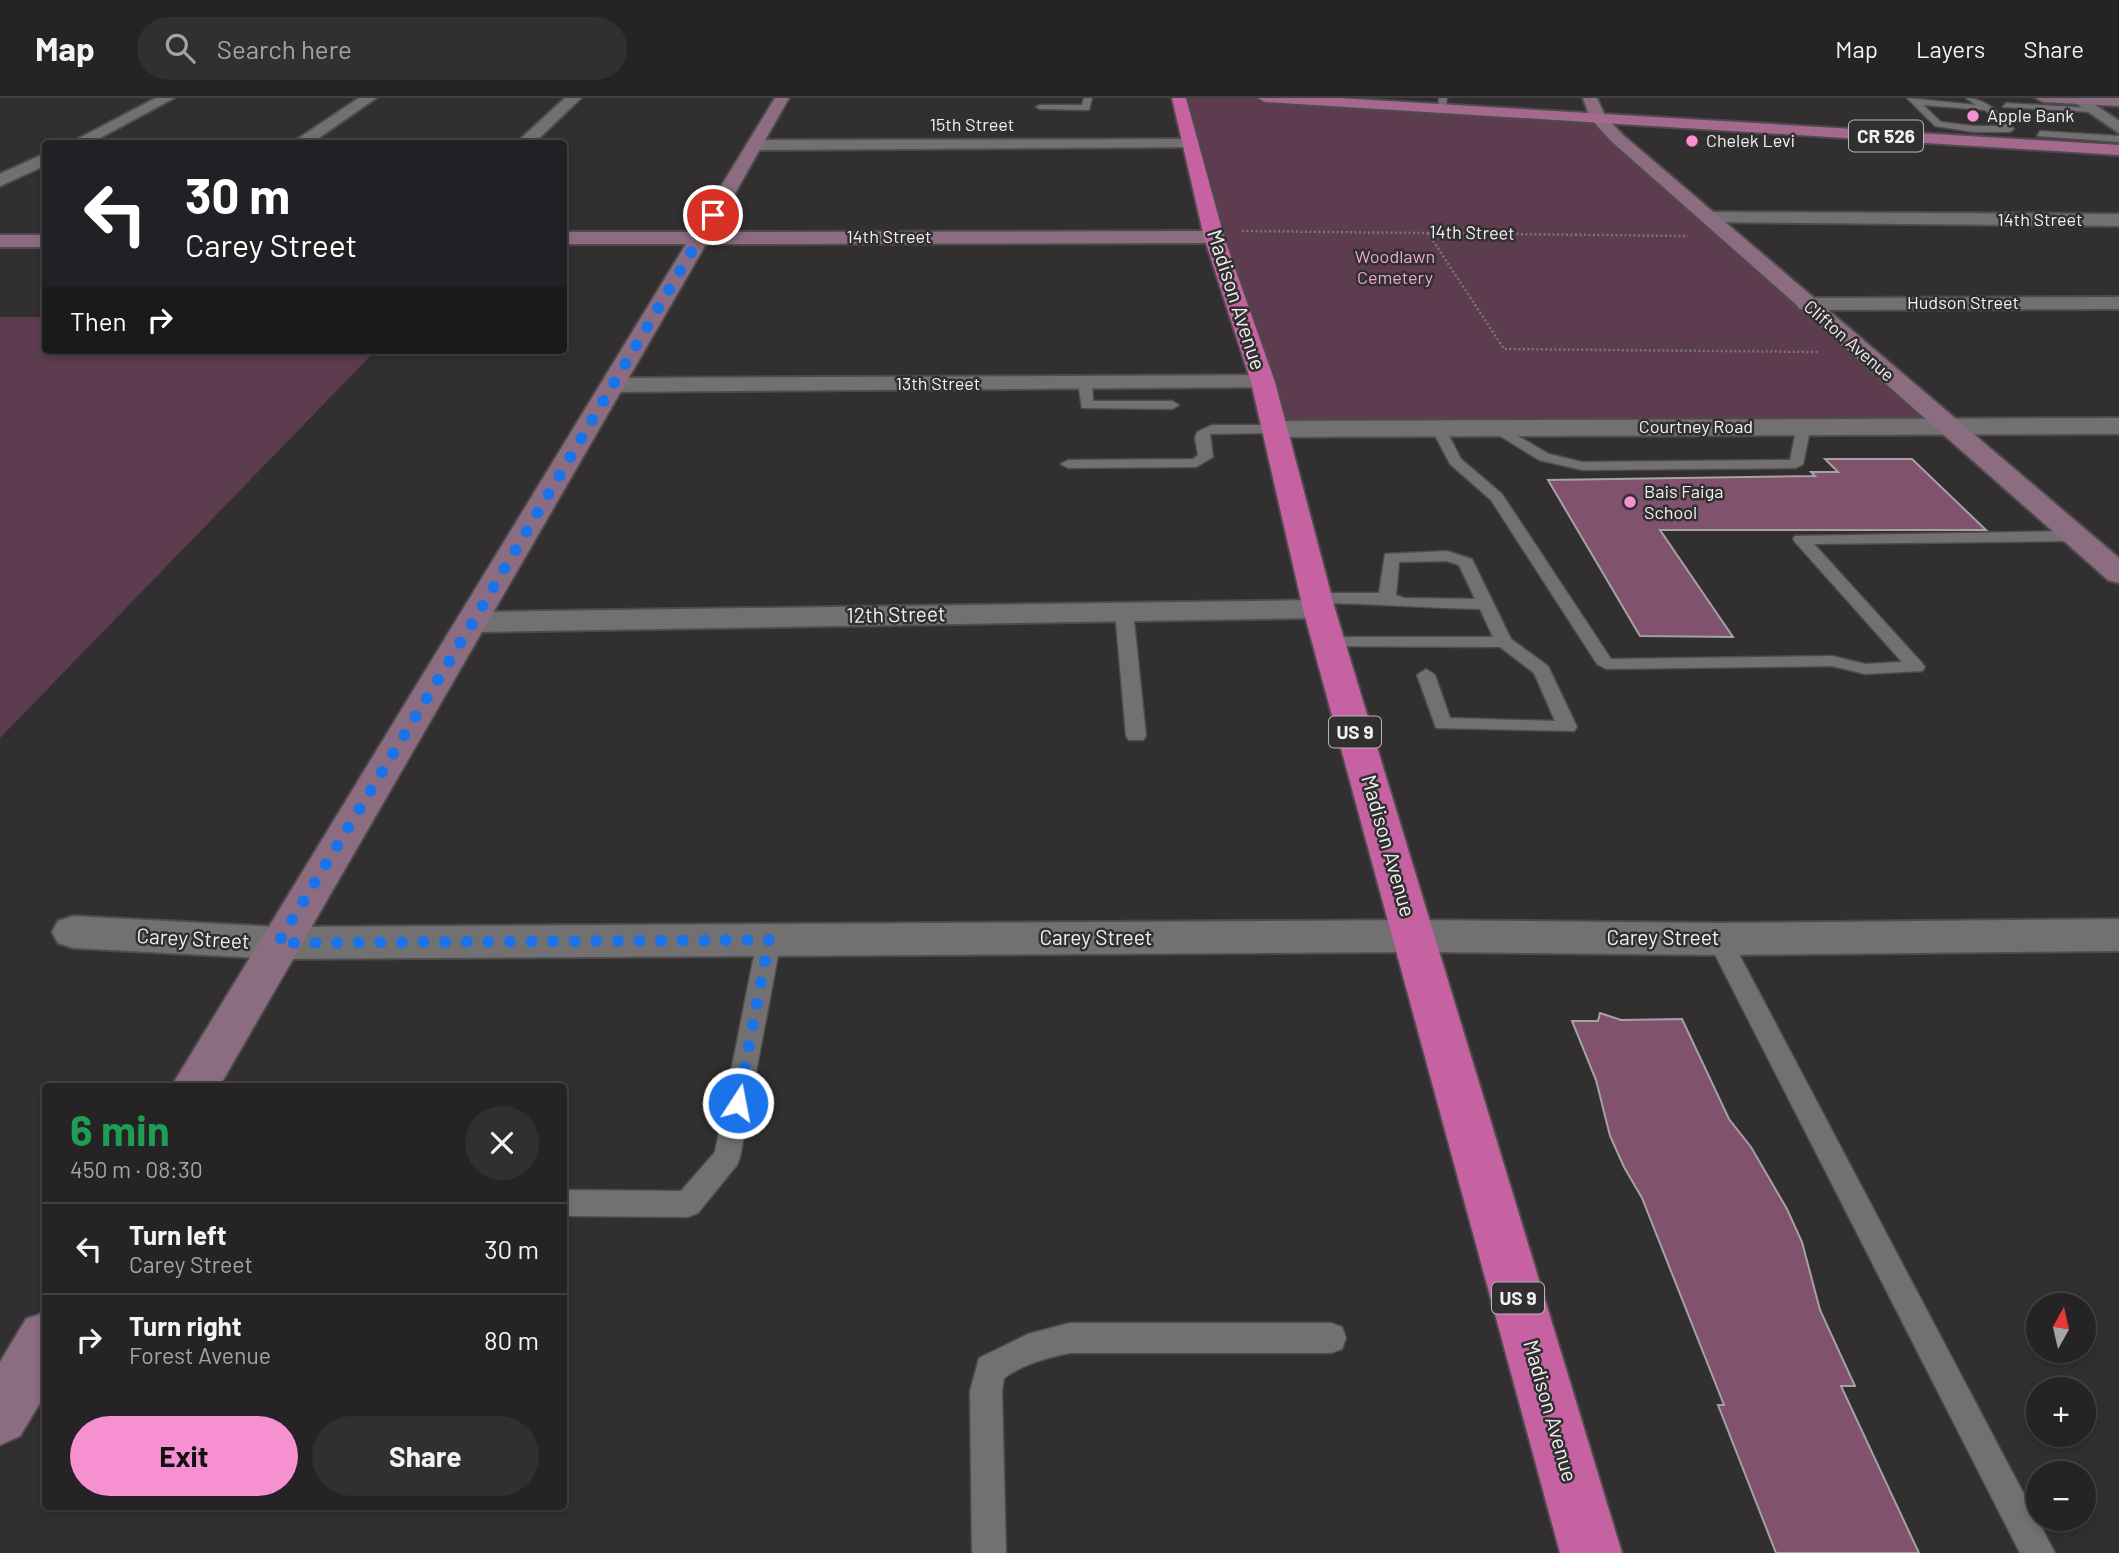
<!DOCTYPE html>
<meta charset="utf-8">
<style>
:root{--surface:#262324;--page:#322f31;--text:#f1f3f6;--muted:#a4a4a6;--line:#424041;--accent:#f690d0}
body{margin:0;font-family:Barlow,sans-serif;background:var(--page);color:var(--text);height:100vh;display:flex;flex-direction:column;font-size:26px;white-space:nowrap}
*{box-sizing:border-box;margin:0}
p{font-size:23px;color:var(--muted)}
.icon{flex:none;width:38px;height:38px;fill:none;stroke:currentColor;stroke-width:2;stroke-linecap:round;stroke-linejoin:round}
.map{position:relative;flex:1;overflow:hidden}
.drawer{position:absolute;left:42px;top:985px;width:525px;height:427px;display:flex;flex-direction:column;background:var(--surface);border-radius:7px;box-shadow:0 4px 10px #0003,0 0 0 2px var(--line)}
.drawer>*{flex:none}
.hud{position:absolute;left:42px;top:42px;width:525px;height:214px;border-radius:7px;box-shadow:0 4px 10px #0003,0 0 0 2px var(--line);background:#202124;color:#fff;overflow:hidden}
.needle{width:46px;rotate:8deg}
.fabs{position:absolute;left:2026px;top:1195px;display:grid;gap:14px}
.fabs a{display:grid;place-items:center;width:70px;height:70px;border-radius:50%;background:var(--surface);box-shadow:0 4px 10px #0003,0 0 0 2px var(--line);font-size:35px}
.pin{position:absolute;display:grid;place-items:center;width:60px;height:60px;color:#fff;margin:-30px;border:4px solid #fff;border-radius:50%;box-shadow:0 2px 7px #0007}
.me{position:absolute;width:77px;margin:-38px;rotate:11deg;stroke-linejoin:round;filter:drop-shadow(0 0 5px #0008)}
.turn{display:flex;align-items:center;gap:24px;height:147px;padding:0 28px;font-size:32px}
.turn .icon{width:91px;height:91px;stroke-width:2.5}
.turn b{display:block;font-size:49px;line-height:60px}
.then{display:flex;align-items:center;height:66px;padding:0 28px;background:#0003;gap:14px;font-size:26px}
.round{display:grid;place-items:center;flex:none;width:74px;height:74px;border-radius:37px;background:var(--page)}
.head{display:flex;align-items:center;justify-content:space-between;height:119px;padding:0 28px}
h1{font-size:42px;font-weight:700;line-height:52px;color:#1e9e55}
.button{display:flex;gap:14px;margin-top:auto;padding:14px 28px}
.button a{flex:1;height:80px;border-radius:42px;background:var(--accent);color:#111;font-size:28px;font-weight:700;line-height:80px;text-align:center}
.button a+a{background:var(--page);color:var(--text)}
ul{padding:0;list-style:none}
li{display:flex;align-items:center;gap:21px;height:91px;padding:0 28px;border-top:2px solid var(--line)}
li div{flex:1}
li b{display:block;font-size:26px}
li em{font-style:normal}
header{display:flex;align-items:center;gap:42px;box-sizing:border-box;height:98px;padding:0 35px;background:var(--surface);border-bottom:2px solid var(--line)}
header strong{font-size:33px}
nav{display:flex;gap:38px;margin-inline-start:auto;font-size:24px}
.search{width:490px;height:63px;background:var(--page);display:flex;align-items:center;gap:18px;box-sizing:border-box;padding:0 24px;border-radius:38px;color:var(--muted);font-size:26px}
.map>svg:first-child{display:block}
.green{fill:#5d3c50}
.building{fill:#80526e;stroke:#a5a2a3;stroke-width:2}
.lines{fill:none;stroke-linecap:round;stroke-linejoin:round}
.lane-casing{stroke:#4e4b4c;stroke-width:3}
.street-casing{stroke:#4e4b4c;stroke-width:4}
.secondary-casing{stroke:#4e4b4c;stroke-width:4}
.primary-casing{stroke:#4e4b4c;stroke-width:4}
.highway-casing{stroke:#4e4b4c;stroke-width:4}
.path{stroke:#797677;stroke-width:2.5;stroke-dasharray:2 2.5;stroke-linecap:butt}
.lane{fill:#737071;fill-rule:evenodd}
.street{fill:#737071;fill-rule:evenodd}
.secondary{fill:#8c6c80;fill-rule:evenodd}
.primary{fill:#a5688e;fill-rule:evenodd}
.highway{fill:#c662a2;fill-rule:evenodd}
.route{stroke:#1a73e8;stroke-width:12;stroke-dasharray:0 21.6}
.poi-dot{fill:#f690d0;stroke:#322f30;stroke-width:2.5}
.labels{text-anchor:middle;stroke-width:5;stroke-linejoin:round;paint-order:stroke}
.far-poi-label{font-size:18px;fill:#f2f1f2;stroke:#322f30;text-anchor:start}
.far-street-label{font-size:18px;fill:#f2f1f2;stroke:#322f30}
.far-park-label{font-size:18px;fill:#f1a7d3;stroke:#322f30}
.shield{fill:#322f30;stroke:#b8b7b8;stroke-width:2}
.shield-label{font-size:19px;font-weight:bold;fill:#f2f1f2}
.street-label{font-size:21px;fill:#f2f1f2;stroke:#322f30}
</style>
<header>
<strong>Map</strong>
<div class="search"><svg class="icon" aria-label="search" viewBox="0 0 24 24"><circle cx="10" cy="10" r="6"/><path d="M15 15l6 6"/></svg>Search here</div>
<nav><a>Map</a><a>Layers</a><a>Share</a></nav>
</header>
<div class="map">
<svg width="2119" height="1455" viewBox="0 0 2119 1455">
<rect width="100%" height="100%" fill="#322f30"/>
<g class="green">
<path d="M1179 0H1265L1598 20 1945 327 1274 331Z"/>
<path d="M0 219H45L46 252H376L0 640Z"/>
</g>
<g class="building">
<path d="M1825 361H1912L1986 432H1660L1733 539 1640 538 1548 382 1815 378 1811 374H1838Z"/>
<path d="M1600 915 1621 922 1682 921 1729 1021 1751 1049 1787 1111 1802 1144 1820 1212 1855 1288H1841L1919 1455H1776L1718 1307H1724L1642 1100 1624 1069 1610 1038 1596 982 1572 923H1598Z"/>
</g>
<g class="lines">
<defs>
<g id="lane">
<path d="M1084 0H1092L1089 12 1040 11 1036 9 1040 7H1082Z"/>
<path d="M1439 0H1447L1445 13 1438 11Z"/>
<path d="M1907 0 1976 7 1966 0C1986 0 2002 17 2014 31L2010 34H1974L1935 28ZM1923 7 1985 12 2002 28H1974L1941 24Z"/>
<path d="M2006 5 2091 10 2095 12 2091 14 2003 9Z"/>
<path d="M2040 33 2119 38V44L2037 38Z"/>
<path d="M1085 281 1092 285 1093 303H1172L1179 307 1172 311 1082 310 1078 285Z"/>
<path d="M1804 324 1811 328 1803 366 1796 370 1582 372 1539 362 1487 330 1489 327H1499L1549 356 1582 364 1790 362 1797 328Z"/>
<path d="M1438 326 1445 330 1461 361 1502 396 1611 561 1832 558 1865 566 1902 564 1795 444 1793 441 1795 438 2074 433 2082 438 2074 443 1814 446 1922 565 1925 569 1922 573 1865 576 1832 568 1606 571 1597 566 1491 402 1450 366 1431 330Z"/>
<path d="M1212 327H1274L1281 331 1274 335 1210 336 1213 359 1196 369 1068 370 1061 366 1068 362 1193 361 1198 357 1195 340 1197 334Z"/>
<path d="M1447 453 1472 461 1511 541 1548 568 1577 629 1574 633 1436 630 1417 577 1426 571 1435 577 1450 620 1555 623 1534 575 1500 549 1322 548 1319 544 1322 540 1328 539H1493L1480 511C1424 510 1371 505 1316 505L1308 500 1316 495H1379L1385 456ZM1446 463 1459 467 1475 501 1404 500 1396 497 1399 464Z"/>
<path d="M1124 508 1133 513 1146 638 1143 642H1129L1126 638 1115 513Z"/>
<path d="M1719 832 1727 835 1731 841 2055 1455H2020L1707 841 1711 835Z"/>
<path d="M769 833 777 836 781 842 740 1059 737 1067 698 1115 688 1119 564 1118V1092L681 1093 715 1054 757 842 761 836Z"/>
<path d="M1070 1225H1331L1342 1229 1346 1240 1342 1251 1331 1255H1070C1046 1260 1024 1266 1004 1280L1002 1293 1006 1455H972L970 1293 979 1260 1028 1236Z"/>
</g>
<g id="street">
<path d="M156 0H174L89 46H68Z"/>
<path d="M359 0H376L310 46H290Z"/>
<path d="M565 0H581L533 46H515Z"/>
<path d="M2068 0H2085L2119 23V35Z"/>
<path d="M1190 41 1196 43 1198 46 1196 49 754 52 746 47 754 42Z"/>
<path d="M46 55V67L0 88V76Z"/>
<path d="M1710 114 2119 116V128L1703 124 1701 120 1703 116Z"/>
<path d="M2119 199V211L1807 212 1799 211 1796 206 1799 201 1807 200Z"/>
<path d="M1263 277 1271 279 1275 284 1271 289 613 294 604 292 601 287 604 282 613 280Z"/>
<path d="M2119 320V336L1274 339 1265 336 1261 331 1265 326 1274 323Z"/>
<path d="M1319 502 1330 504 1335 511 1330 518 1319 520 473 534 462 531 457 524 462 517 473 514Z"/>
<path d="M73 818 278 829 1414 822 1719 825 2119 821V853L1719 857 1414 854 278 861 73 850 58 845 52 834 58 823Z"/>
</g>
<g id="secondary">
<path d="M775 0H789L713 134 1214 133 1224 139 1214 145 706 146 219 989H171L686 146H564V134H693Z"/>
<path d="M1583 0H1597L1605 18 1623 37 2119 460V485L2108 482 1611 43 1590 20Z"/>
<path d="M2036 0H2119V8L2043 4Z"/>
<rect x="0" y="137" width="46" height="12"/>
<path d="M46 1214V1295L20 1338 0 1347V1264L26 1221Z"/>
</g>
<path id="primary" d="M1258 0H1338L2119 47V57L1265 4Z"/>
<path id="highway" d="M1172 0H1186L1224 139 1275 284 1335 511 1622 1455H1560L1303 511 1251 284 1204 139Z"/>
</defs>
<use href="#lane" class="lane-casing"/>
<use href="#street" class="street-casing"/>
<use href="#secondary" class="secondary-casing"/>
<use href="#primary" class="primary-casing"/>
<use href="#highway" class="highway-casing"/>
<g class="path">
<path d="M1242 133 1688 138"/>
<path d="M1428 135 1504 251 1818 254"/>
</g>
<use href="#lane" class="lane"/>
<use href="#street" class="street"/>
<use href="#secondary" class="secondary"/>
<use href="#primary" class="primary"/>
<use href="#highway" class="highway"/>
</g>
<g class="lines">
<path class="route" d="M713 117 473 524 278 845 769 842 738 1005"/>
</g>
<g class="poi-dot">
<circle cx="1973" cy="18" r="7"/>
<circle cx="1692" cy="43" r="7"/>
<circle cx="1630" cy="404" r="7"/>
</g>
<g class="labels">
<g class="far-poi-label">
<text x="1987" y="24">Apple Bank</text>
<text x="1706" y="49">Chelek Levi</text>
<text x="1644" y="400">Bais Faiga<tspan x="1644" dy="21">School</tspan></text>
</g>
<g class="far-street-label">
<text x="972" y="33">15th Street</text>
<text x="2040" y="128">14th Street</text>
<text transform="translate(1472 135) rotate(1)" y="6">14th Street</text>
<text x="889" y="145">14th Street</text>
<text x="1963" y="211">Hudson Street</text>
<text transform="translate(1849 243) rotate(41)" y="6">Clifton Avenue</text>
<text x="938" y="292">13th Street</text>
<text x="1696" y="335">Courtney Road</text>
</g>
<g class="far-park-label">
<text x="1395" y="165">Woodlawn<tspan x="1395" dy="21">Cemetery</tspan></text>
</g>
<g class="shield">
<rect x="1849" y="22.5" width="74" height="31" rx="5"/>
<rect x="1329" y="618.5" width="52" height="31" rx="5"/>
<rect x="1492" y="1184.5" width="52" height="31" rx="5"/>
</g>
<g class="shield-label">
<text x="1886" y="45">CR 526</text>
<text x="1355" y="641">US 9</text>
<text x="1518" y="1207">US 9</text>
</g>
<g class="street-label">
<text transform="translate(1236 202) rotate(72)" y="7">Madison Avenue</text>
<text transform="translate(896 517) rotate(-1)" y="7">12th Street</text>
<text transform="translate(1388 748) rotate(74)" y="7">Madison Avenue</text>
<text x="1096" y="847">Carey Street</text>
<text x="1663" y="847">Carey Street</text>
<text transform="translate(193 841) rotate(3)" y="7">Carey Street</text>
<text transform="translate(1550 1313) rotate(74)" y="7">Madison Avenue</text>
</g>
</g>
</svg>
<div class="fabs">
<a><svg class="needle" viewBox="-14 -14 28 28"><path d="M0-13l5 13h-10z" fill="#e53935"/><path d="M0 13l5-13h-10z" fill="#a4a4a6"/></svg></a>
<a>+</a>
<a>−</a>
</div>
<div class="pin" style="left:713px;top:117px;background:#d93025"><svg class="icon" aria-label="arrive" viewBox="0 0 24 24"><path d="M6 21V4h12l-3 4 3 4H6"/></svg></div>
<svg class="me" style="left:738px;top:1005px" viewBox="-20 -20 40 40"><circle r="17" fill="#1a73e8" stroke="#fff" stroke-width="3"/><path d="M0-11L8 9 0 5-8 9z" fill="#fff"/></svg>
<div class="hud">
<div class="turn"><svg class="icon" aria-label="left" viewBox="0 0 24 24"><path d="M17 20v-9H6M10 6l-5 5 5 5"/></svg><div><b>30 m</b>Carey Street</div></div>
<div class="then">Then<svg class="icon" aria-label="right" viewBox="0 0 24 24"><path d="M7 20v-9h11M14 6l5 5-5 5"/></svg></div>
</div>
<section class="drawer">
<div class="head"><div><h1>6 min</h1><p>450 m · 08:30</p></div><a class="round"><svg class="icon" aria-label="close" viewBox="0 0 24 24"><path d="M6 6l12 12M18 6L6 18"/></svg></a></div>
<ul>
<li><svg class="icon" aria-label="left" viewBox="0 0 24 24"><path d="M17 20v-9H6M10 6l-5 5 5 5"/></svg><div><b>Turn left</b><p>Carey Street</p></div><em>30 m</em></li>
<li><svg class="icon" aria-label="right" viewBox="0 0 24 24"><path d="M7 20v-9h11M14 6l5 5-5 5"/></svg><div><b>Turn right</b><p>Forest Avenue</p></div><em>80 m</em></li>
</ul>
<div class="button"><a>Exit</a><a>Share</a></div>
</section>
</div>
